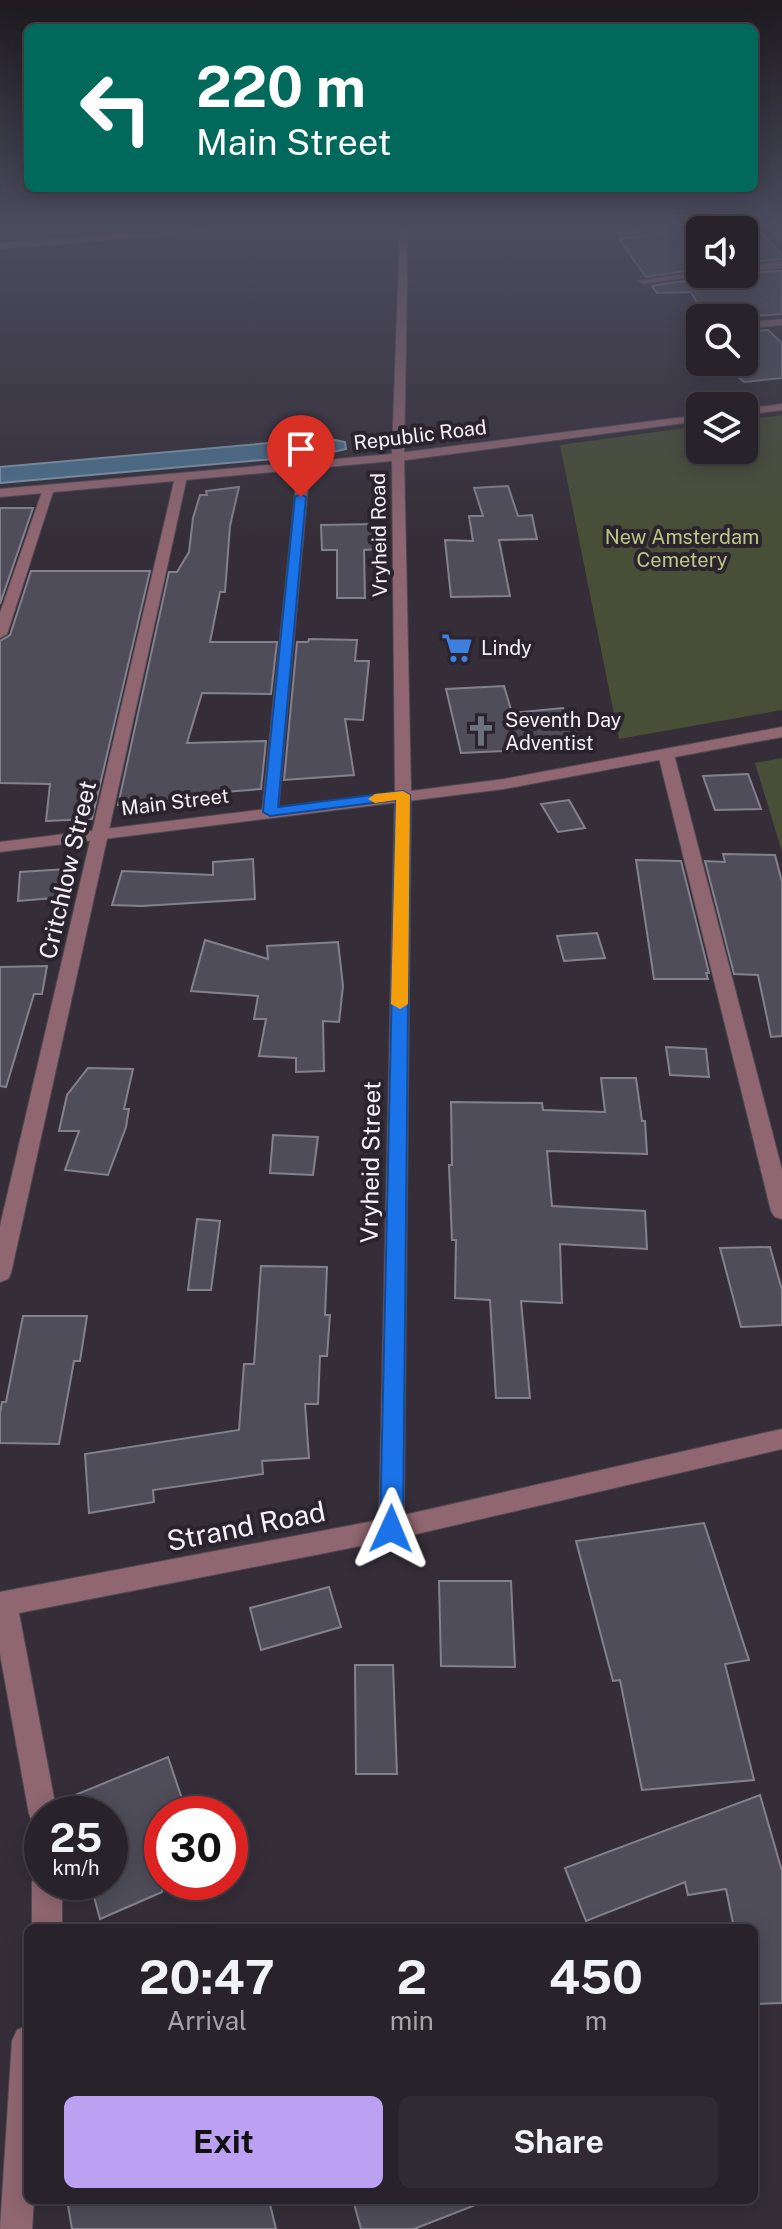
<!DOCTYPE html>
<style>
:root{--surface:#28222a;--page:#302a32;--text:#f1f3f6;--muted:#a5a4a8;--line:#443f47;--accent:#bca0f2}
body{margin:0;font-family:"Public Sans",sans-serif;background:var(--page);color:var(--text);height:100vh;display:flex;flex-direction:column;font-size:30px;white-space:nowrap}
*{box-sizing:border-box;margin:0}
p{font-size:26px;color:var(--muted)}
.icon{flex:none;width:44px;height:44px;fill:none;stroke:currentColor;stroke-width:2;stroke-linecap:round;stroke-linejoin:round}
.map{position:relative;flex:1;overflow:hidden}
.drawer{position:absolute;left:24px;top:1924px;width:734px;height:280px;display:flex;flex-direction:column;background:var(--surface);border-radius:12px;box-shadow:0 4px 20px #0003,0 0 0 2px var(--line)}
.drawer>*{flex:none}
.guide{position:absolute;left:24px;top:24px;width:734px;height:168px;border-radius:12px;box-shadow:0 4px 20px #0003,0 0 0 2px var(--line);background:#00695c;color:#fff;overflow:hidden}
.tools{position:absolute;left:686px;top:216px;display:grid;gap:16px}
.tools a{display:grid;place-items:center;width:72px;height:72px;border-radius:12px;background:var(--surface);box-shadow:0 4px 20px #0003,0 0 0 2px var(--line);font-size:40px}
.speed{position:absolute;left:24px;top:1796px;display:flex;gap:16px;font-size:40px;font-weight:700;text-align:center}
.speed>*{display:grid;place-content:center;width:104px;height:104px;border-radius:50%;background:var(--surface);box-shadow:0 4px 20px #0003,0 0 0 2px var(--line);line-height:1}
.speed small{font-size:20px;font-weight:400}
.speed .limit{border:12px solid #d22;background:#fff;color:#111}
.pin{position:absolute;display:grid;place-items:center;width:68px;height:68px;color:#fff;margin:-82px -34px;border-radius:50% 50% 50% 0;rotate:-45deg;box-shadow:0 0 8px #0007}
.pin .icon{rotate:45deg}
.me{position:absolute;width:88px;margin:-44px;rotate:1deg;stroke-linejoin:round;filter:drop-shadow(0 0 6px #0008)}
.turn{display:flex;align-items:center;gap:28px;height:168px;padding:0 40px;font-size:36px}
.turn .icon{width:104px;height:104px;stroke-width:2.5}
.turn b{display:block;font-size:56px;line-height:68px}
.eta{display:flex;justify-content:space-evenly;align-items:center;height:136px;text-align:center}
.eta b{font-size:48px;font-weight:700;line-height:56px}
.button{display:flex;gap:16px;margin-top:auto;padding:16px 40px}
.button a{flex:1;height:92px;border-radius:12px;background:var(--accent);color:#111;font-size:32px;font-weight:700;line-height:92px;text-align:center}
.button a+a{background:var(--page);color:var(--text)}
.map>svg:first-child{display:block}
.green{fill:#494e36}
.water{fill:#4c718e;stroke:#7f98ae;stroke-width:2}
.building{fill:#4f4d59;stroke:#84818f;stroke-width:2}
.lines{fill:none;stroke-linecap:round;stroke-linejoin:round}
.minor-casing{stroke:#504953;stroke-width:2}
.tertiary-casing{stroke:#504953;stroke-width:2}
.minor{fill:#906771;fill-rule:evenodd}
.tertiary{fill:#906771;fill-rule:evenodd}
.route{fill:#1a73e8;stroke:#114b97;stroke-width:2}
.slow{fill:#f59e0b}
.labels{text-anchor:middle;stroke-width:8;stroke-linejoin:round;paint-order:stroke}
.far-street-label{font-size:20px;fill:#f6f2f9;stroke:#2b242e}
.far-park-label{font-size:20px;fill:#bbc884;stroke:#2b242e}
.far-poi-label{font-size:20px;fill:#f6f2f9;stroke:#2b242e;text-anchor:start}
.street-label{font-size:24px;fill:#f6f2f9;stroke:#2b242e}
.near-street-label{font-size:28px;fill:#f6f2f9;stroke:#2b242e}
</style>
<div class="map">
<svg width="782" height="2229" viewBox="0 0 782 2229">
<rect width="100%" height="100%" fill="#352e38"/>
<g class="green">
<path d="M782 415V710L619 739 560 445 700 426V450H744V420Z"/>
<path d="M782 758V852L755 763Z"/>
</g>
<path class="water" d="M325 438 345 442 346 449 319 455 0 483V467Z"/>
<g class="building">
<path d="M756 227 782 255V259L744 263V230H700V269L646 277 619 239 681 229Z"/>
<path d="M782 271V314L753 316 756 319 706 318 691 292 657 293 652 286 709 277 712 274Z"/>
<path d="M768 330 782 343V378L744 382 720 362H744V332Z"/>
<path d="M508 486 518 516 532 515 537 539 499 540 510 596 451 597 445 540 473 541 469 516H483L474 488Z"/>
<path d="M239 487 230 526 225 592H220L210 642H277L271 694 202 693 187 743 266 741 261 789 188 795 187 805H118L169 572H177L189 552 193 518 200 495H207L206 491Z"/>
<path d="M0 508H33L0 604Z"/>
<path d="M376 524 378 549 364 550 365 598H337V550H322L321 525Z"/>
<path d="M31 571H150L92 819 46 821 50 784 0 783V641L10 635Z"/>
<path d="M309 639 357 640 355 661H369L363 720 345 719 354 775 284 780 297 642H308Z"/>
<path d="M504 686 512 713 563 708 579 738 521 744 523 750 461 753 446 689Z"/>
<path d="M748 774 761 809 715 810 703 776Z"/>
<path d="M569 800 585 828 558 832 541 804Z"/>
<path d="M723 854 775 855 782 882V1036L771 1037 758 975 734 974 705 861 725 862Z"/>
<path d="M253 859 255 899 142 906 112 905 122 871 213 875V862Z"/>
<path d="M636 860 681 861 709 973H706L708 979H654Z"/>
<path d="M67 869 66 897 18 901 20 872Z"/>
<path d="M597 933 605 958 564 961 557 936Z"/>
<path d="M205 940 268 959 267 946 338 942 343 986 339 1022 323 1021 324 1071 296 1072V1058L259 1056 266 1019H254L258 996 191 991Z"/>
<path d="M47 966 42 994H34L6 1087 0 1086V967Z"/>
<path d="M666 1047 706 1049 709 1077 670 1075Z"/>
<path d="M88 1068 133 1069 124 1109H129L126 1127 108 1175 65 1170 79 1131H59L67 1095Z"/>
<path d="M601 1078H636L642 1121H645L647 1154 547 1151 552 1206 645 1211 647 1249 560 1244 562 1303 521 1301 530 1398H496L490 1300 455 1298 456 1240H452L449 1165H452L451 1102 542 1103 543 1110 605 1112Z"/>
<path d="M273 1135 318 1137 313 1175 270 1173Z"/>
<path d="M197 1219 220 1221 211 1290H188Z"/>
<path d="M770 1247 782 1290V1325L741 1327 720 1248Z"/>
<path d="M261 1266 327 1267 325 1315H330L327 1356H320L318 1404H305L309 1458 262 1461 263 1474 153 1490 154 1502 89 1513 85 1454 239 1430 244 1364H254Z"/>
<path d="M23 1316H87L80 1361H74L59 1444 0 1443V1413L2 1402H6Z"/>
<path d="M704 1523 749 1660 725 1664 754 1780 642 1790 620 1680 613 1681 576 1541Z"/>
<path d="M439 1581H511L515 1667 441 1666Z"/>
<path d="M329 1587 341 1627 261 1650 250 1608Z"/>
<path d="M355 1665H393L397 1774H356Z"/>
<path d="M168 1757 187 1814H162V1892L100 1919 90 1882H110V1814H60L58 1802Z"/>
<path d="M760 1795 782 1871V2003L754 2004V1928H734L726 1889 688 1895 685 1882 586 1921 565 1868Z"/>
<path d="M67 2200H269L276 2229H72Z"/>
<path d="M353 2200H483V2202L414 2229H361Z"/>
</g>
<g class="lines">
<defs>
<g id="minor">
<path d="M225 227H272L0 249V243Z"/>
<path d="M646 227H679L618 236 614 233Z"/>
<path d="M767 227H776L782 235V244Z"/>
<path d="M782 262V268L744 272V266Z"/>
<path d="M700 272 709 274 643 284 638 281Z"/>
<path d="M782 319V325L744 329V323Z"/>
<path d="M700 329V335L690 332 691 330Z"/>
<path d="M782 404V410L744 415V409Z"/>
<path d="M700 415V421L398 461 392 457 398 453Z"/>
<path d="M304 461 310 465 278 812 270 817 262 812 298 465Z"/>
<path d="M181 473 187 477 11 1273 8 1279 0 1282V1226L175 477Z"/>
<path d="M44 486 54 489 7 634 0 638V613Z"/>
<path d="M666 749 674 754 782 1170V1219L775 1217 771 1211 658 754Z"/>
<path d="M403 790 411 795 404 1515 782 1429V1449L391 1540 19 1613 57 1814H42V1828L33 1824 29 1814 0 1654V1592L379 1520 395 795Z"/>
<path d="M42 1869V1882H62V1928H32V1882L37 1872Z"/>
<path d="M28 2025V2200H34L32 2229H0L12 2041 17 2030Z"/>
</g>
<path id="tertiary" d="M400 227H408L404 457 411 791 504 779 782 727V737L504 789 0 852V842L395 793 392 461 0 497V489L392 454Z"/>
</defs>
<use href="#minor" class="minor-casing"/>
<use href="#tertiary" class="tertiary-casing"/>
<use href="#minor" class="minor"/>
<use href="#tertiary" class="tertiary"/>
</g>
<linearGradient id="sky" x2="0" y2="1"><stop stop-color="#1d191f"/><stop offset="0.42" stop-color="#4b4c5e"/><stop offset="1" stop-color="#4b4c5e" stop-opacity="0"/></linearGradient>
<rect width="782" height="539" fill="url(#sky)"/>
<path class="route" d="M301 494 306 497 278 807 403 791 410 795 403 1529 400 1537 391 1540 383 1537 380 1529 396 800 270 816 263 812 295 497Z"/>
<path class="slow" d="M403 791 410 795 408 1004 400 1009 391 1004 396 800 375 803 368 799 375 794Z"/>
<defs>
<symbol id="supermarket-bare" viewBox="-9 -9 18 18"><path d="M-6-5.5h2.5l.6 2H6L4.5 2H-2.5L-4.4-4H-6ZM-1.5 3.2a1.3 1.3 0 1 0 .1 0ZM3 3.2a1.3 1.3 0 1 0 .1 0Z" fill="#3f7fe0" stroke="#2b242e" stroke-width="2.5" paint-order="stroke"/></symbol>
<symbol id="church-bare" viewBox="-9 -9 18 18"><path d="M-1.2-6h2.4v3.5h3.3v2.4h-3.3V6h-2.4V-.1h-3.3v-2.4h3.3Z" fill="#6b7280" stroke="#2b242e" stroke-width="2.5" paint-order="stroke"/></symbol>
</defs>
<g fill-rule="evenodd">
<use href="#supermarket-bare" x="435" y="626" width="44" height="44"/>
<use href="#church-bare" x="459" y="709" width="44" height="44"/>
</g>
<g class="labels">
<g class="far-street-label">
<text transform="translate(420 435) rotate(-7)" y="7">Republic Road</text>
<text transform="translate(379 535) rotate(-91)" y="7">Vryheid Road</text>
<text transform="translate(175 802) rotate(-7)" y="7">Main Street</text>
</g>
<g class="far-park-label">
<text x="682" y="544">New Amsterdam<tspan x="682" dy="23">Cemetery</tspan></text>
</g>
<g class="far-poi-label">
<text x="481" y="655">Lindy</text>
<text x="505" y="727">Seventh Day<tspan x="505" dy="23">Adventist</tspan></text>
</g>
<g class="street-label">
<text transform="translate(68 870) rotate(-77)" y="8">Critchlow Street</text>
<text transform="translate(371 1162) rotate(-89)" y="8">Vryheid Street</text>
</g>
<g class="near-street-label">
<text transform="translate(246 1526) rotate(-11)" y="10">Strand Road</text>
</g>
</g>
</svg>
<div class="tools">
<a><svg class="icon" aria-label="sound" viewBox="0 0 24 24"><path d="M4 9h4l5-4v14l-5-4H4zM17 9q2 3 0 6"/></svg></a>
<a><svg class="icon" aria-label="search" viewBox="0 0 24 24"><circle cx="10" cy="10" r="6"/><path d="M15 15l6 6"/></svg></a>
<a><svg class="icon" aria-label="layers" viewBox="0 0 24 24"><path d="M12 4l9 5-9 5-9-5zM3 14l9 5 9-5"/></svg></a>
</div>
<div class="speed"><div>25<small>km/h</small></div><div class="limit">30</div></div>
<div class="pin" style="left:301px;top:497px;background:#d93025"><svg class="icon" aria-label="arrive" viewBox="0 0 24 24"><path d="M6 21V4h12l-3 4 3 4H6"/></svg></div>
<svg class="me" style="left:391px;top:1529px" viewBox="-20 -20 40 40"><path d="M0-17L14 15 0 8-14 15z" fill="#1a73e8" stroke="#fff" stroke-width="4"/></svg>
<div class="guide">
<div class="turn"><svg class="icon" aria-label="left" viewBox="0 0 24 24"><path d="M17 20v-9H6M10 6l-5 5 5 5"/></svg><div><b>220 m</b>Main Street</div></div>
</div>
<section class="drawer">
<div class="eta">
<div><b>20:47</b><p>Arrival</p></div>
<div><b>2</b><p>min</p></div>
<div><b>450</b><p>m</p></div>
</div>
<div class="button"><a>Exit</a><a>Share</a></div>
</section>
</div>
